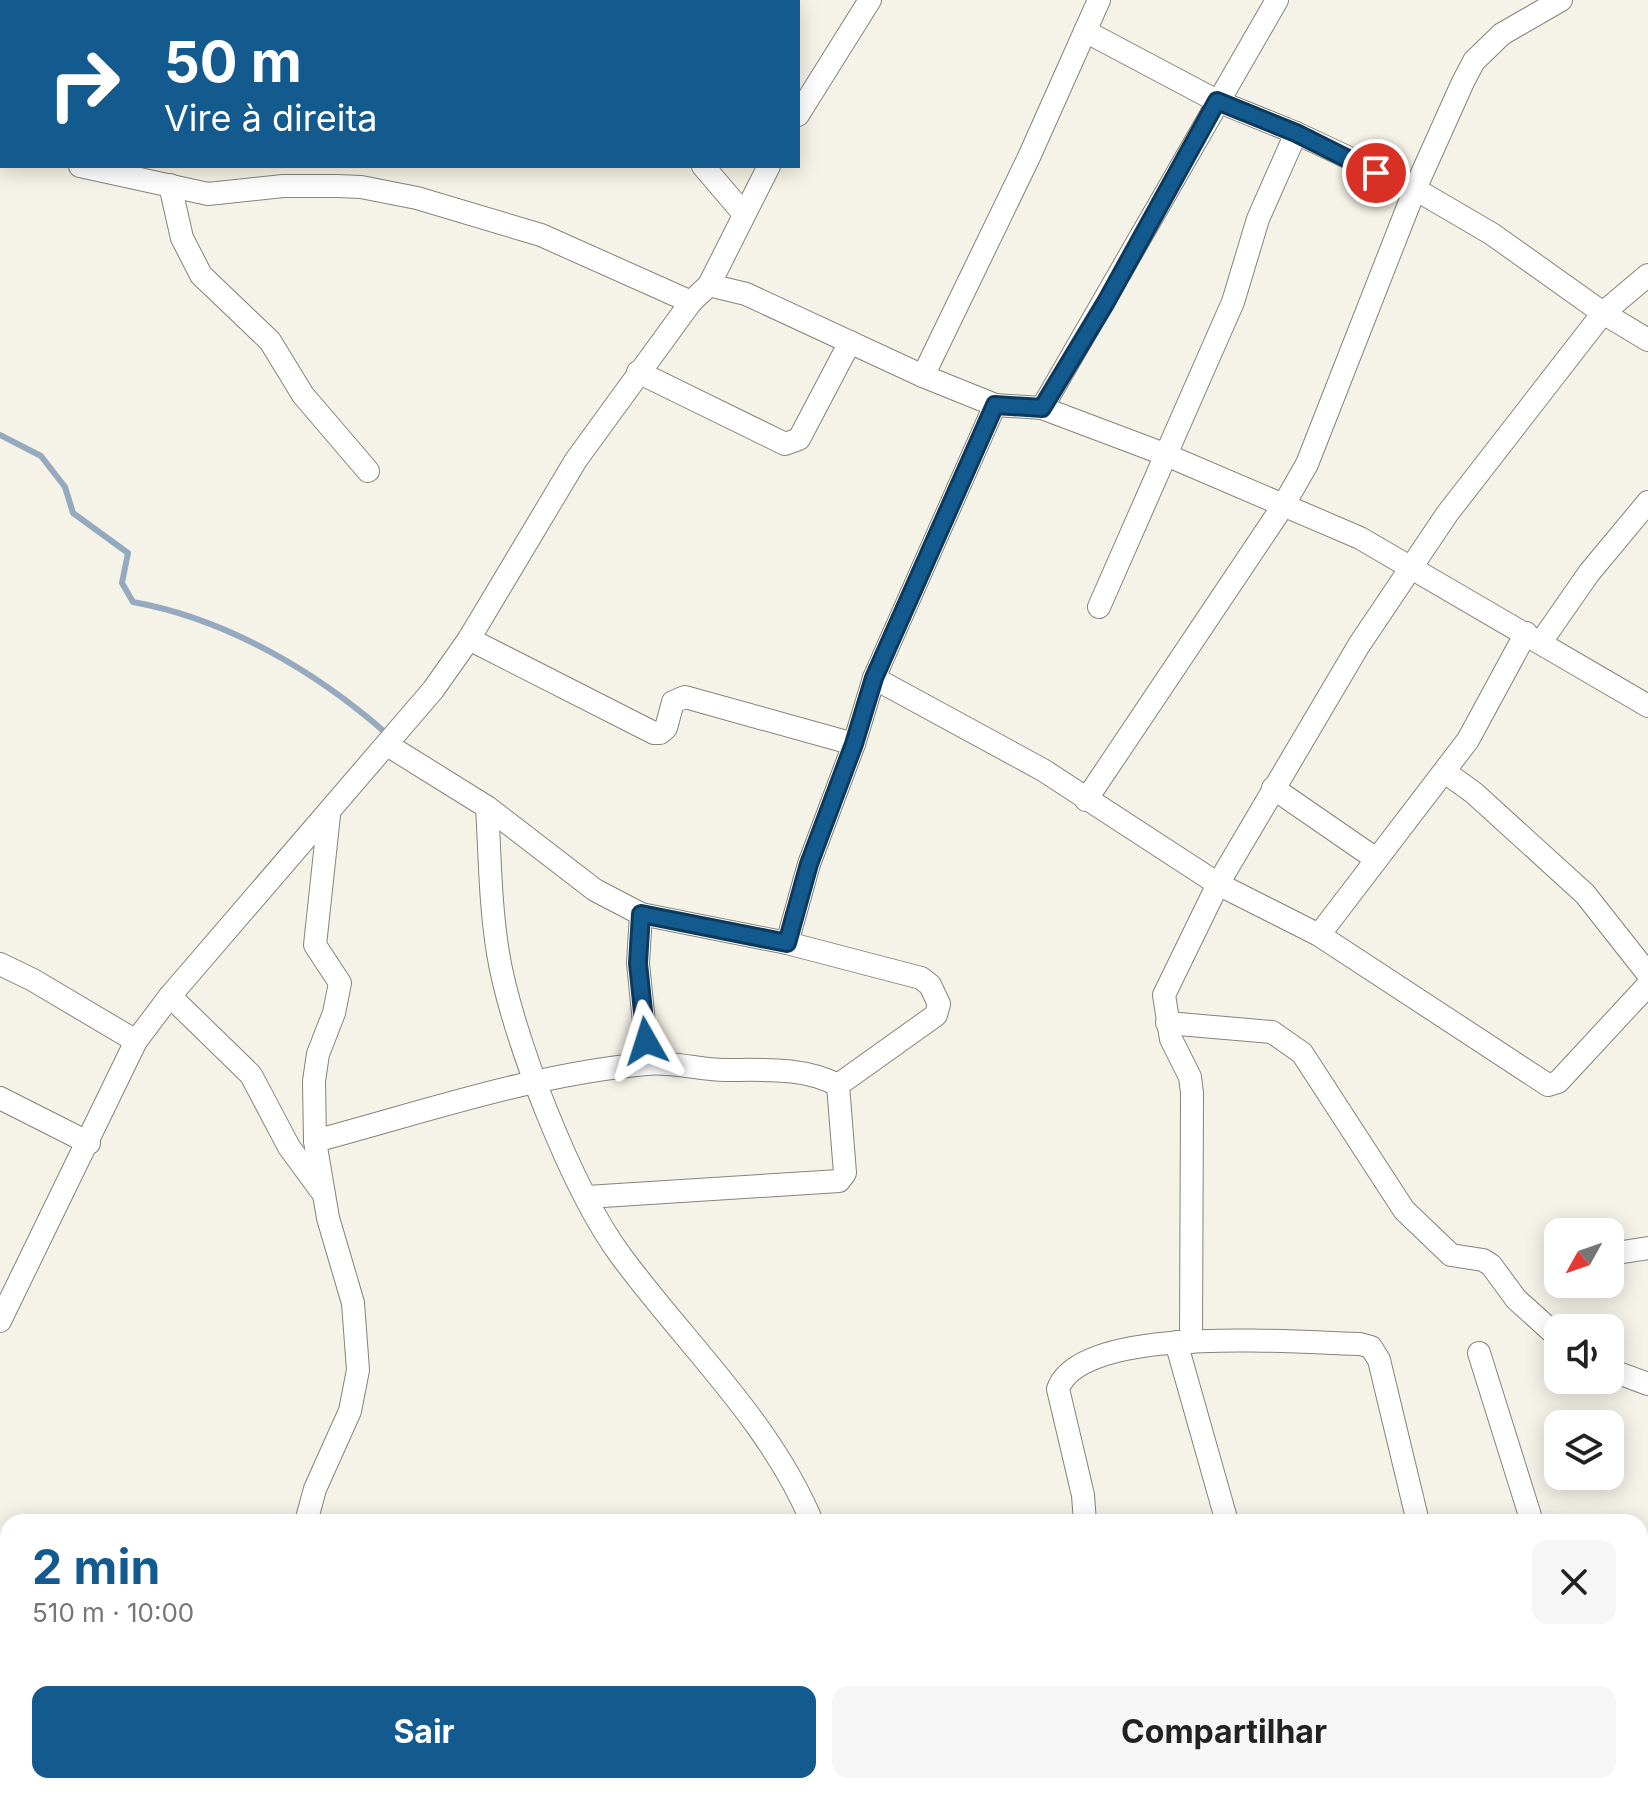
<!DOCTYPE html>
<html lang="pt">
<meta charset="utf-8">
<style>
:root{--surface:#fff;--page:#f6f6f6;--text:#222;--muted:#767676;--accent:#135a8f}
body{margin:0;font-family:Inter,sans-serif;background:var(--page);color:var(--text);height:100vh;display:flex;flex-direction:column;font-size:30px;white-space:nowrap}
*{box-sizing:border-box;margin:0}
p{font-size:26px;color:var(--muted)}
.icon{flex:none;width:44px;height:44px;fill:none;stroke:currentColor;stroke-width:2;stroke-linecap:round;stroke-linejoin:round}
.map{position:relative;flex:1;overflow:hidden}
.panel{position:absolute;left:0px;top:1514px;width:1648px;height:280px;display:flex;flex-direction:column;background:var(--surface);border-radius:24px 24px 0 0;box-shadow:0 4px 20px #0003}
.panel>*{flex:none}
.hud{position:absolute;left:0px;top:0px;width:800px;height:168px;box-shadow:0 4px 20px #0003;background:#135a8f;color:#fff;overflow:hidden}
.needle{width:52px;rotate:230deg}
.buttons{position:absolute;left:1544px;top:1218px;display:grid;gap:16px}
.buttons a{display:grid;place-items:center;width:80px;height:80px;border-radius:16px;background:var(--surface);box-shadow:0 4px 20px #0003;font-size:40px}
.pin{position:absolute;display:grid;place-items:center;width:68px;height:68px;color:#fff;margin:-34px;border:4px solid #fff;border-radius:50%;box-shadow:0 2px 8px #0007}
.me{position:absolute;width:88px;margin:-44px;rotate:354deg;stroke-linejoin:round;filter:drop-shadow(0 0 6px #0008)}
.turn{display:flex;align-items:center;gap:28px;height:168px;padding:0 32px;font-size:36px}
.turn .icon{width:104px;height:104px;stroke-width:2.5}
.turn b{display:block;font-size:56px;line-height:68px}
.round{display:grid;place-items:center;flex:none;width:84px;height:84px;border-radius:16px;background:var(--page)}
.overview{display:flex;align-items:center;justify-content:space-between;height:136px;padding:0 32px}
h1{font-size:48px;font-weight:700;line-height:60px;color:var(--accent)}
.button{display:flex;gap:16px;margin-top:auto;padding:16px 32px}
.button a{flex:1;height:92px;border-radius:16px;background:var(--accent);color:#fff;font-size:32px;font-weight:700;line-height:92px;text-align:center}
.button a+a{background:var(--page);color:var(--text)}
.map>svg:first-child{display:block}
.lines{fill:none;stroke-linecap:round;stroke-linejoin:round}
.stream{stroke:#95aabe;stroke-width:6}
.minor-casing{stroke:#868379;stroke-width:24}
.minor{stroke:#fff;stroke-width:22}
.route-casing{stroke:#0c3a5d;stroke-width:20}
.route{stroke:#135a8f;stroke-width:14}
</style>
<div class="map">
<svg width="1648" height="1794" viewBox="0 0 1648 1794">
<rect width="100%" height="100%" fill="#f5f2e7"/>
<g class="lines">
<path class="stream" d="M0 435 41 456 65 487 73 513 128 553 122 583 133 602C227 619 317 672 387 734"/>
<defs>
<g id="minor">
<path d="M629 0 630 2"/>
<path d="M1085 31 1217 101 1296 133 1415 189 1492 234 1603 313 1648 340"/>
<path d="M798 115 870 0"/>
<path d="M0 140 2 141"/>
<path d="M80 166 208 194 283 186H337L361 187 417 198 541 235 691 302"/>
<path d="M703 166 744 214"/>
<path d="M170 185 182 238 201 275 270 341 303 395 368 471"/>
<path d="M709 285 769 166"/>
<path d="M638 372 785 444 799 439 850 342"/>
<path d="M923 376 1029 157 1099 0"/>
<path d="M1042 408 1277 0"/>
<path d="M1099 607 1233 302 1258 219 1296 133"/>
<path d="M469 639 654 733H660L666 728 673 702 685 697 854 744"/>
<path d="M1541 642 1589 573 1648 502"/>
<path d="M874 678 1043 770 1218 884 1319 935 1548 1085 1558 1082 1648 985"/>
<path d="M389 746 487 807 595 890 641 914 787 943 921 978 930 985 939 1004 936 1015 838 1085"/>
<path d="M1445 772 1474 793 1585 894 1648 974"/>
<path d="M1273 788 1376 859"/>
<path d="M1086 800 1283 506 1307 464 1415 189 1463 82 1474 61 1502 34 1561 0"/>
<path d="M487 807C490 856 490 904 498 953 511 1034 572 1190 621 1256 685 1343 770 1421 812 1522"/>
<path d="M641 914 638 963 648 1063"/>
<path d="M1319 935 1468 740 1526 633"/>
<path d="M787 943 809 864 854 744 874 678 995 405"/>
<path d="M0 964 33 980 136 1041"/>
<path d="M170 996 251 1075 289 1147 322 1192"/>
<path d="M1167 1023 1272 1032 1302 1053 1404 1210 1451 1255 1483 1260 1491 1265 1516 1299 1558 1337"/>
<path d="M0 1098 89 1143"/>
<path d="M315 1141C424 1112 534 1074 646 1064 672 1061 699 1070 725 1070 764 1070 803 1067 838 1085"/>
<path d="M587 1197 839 1181 845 1173 838 1085"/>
<path d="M1610 1254 1648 1248"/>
<path d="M0 1321 136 1041 170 996 433 690 469 639 576 460 691 302 709 285 746 294 923 376 995 405 1042 408 1164 454 1360 538 1648 706"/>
<path d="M1176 1342 1227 1522"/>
<path d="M1191 1342 1192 1093 1190 1077 1171 1039 1164 995 1218 884 1359 645 1447 514 1603 313 1648 275"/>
<path d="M1479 1353 1532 1522"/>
<path d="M1610 1370 1648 1384"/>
<path d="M306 1522 315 1489 350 1411 358 1370 353 1303 328 1218 315 1141 314 1081 318 1054 334 1013 340 983 315 945 329 815"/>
<path d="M1085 1522 1083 1495 1058 1389C1081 1323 1298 1343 1360 1344L1371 1347 1379 1360 1418 1522"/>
<path d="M0 1716 8 1721"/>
<path d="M117 1786 131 1794"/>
<path d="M314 1786 317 1794"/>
<path d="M922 1786 925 1794"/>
<path d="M1032 1786 1035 1794"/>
<path d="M1297 1786 1300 1794"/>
<path d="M1517 1786 1521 1794"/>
<path d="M1632 1786 1635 1794"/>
<path d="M38 1794 44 1786"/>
</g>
</defs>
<use href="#minor" class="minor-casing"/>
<use href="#minor" class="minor"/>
</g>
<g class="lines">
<defs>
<path id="route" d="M646 1041 638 963 641 914 787 943 809 864 854 744 874 678 995 405 1042 408 1106 302 1217 101 1296 133 1376 173"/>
</defs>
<use href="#route" class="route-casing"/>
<use href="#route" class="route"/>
</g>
</svg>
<div class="buttons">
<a><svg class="needle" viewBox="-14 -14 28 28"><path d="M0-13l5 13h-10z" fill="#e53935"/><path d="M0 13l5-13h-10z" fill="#767676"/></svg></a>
<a><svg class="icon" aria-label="sound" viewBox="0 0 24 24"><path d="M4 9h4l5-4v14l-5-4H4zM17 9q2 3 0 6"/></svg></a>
<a><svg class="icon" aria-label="layers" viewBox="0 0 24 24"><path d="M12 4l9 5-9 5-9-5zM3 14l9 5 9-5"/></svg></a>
</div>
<div class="pin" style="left:1376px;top:173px;background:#d93025"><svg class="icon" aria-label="arrive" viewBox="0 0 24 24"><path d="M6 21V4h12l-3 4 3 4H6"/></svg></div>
<svg class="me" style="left:646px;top:1041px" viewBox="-20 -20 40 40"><path d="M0-17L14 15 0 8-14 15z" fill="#135a8f" stroke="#fff" stroke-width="4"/></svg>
<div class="hud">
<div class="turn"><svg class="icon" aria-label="right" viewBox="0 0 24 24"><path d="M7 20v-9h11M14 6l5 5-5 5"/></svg><div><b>50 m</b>Vire à direita</div></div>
</div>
<section class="panel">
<div class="overview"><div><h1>2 min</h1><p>510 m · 10:00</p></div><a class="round"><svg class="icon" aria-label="close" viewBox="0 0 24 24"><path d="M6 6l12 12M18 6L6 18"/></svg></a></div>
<div class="button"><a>Sair</a><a>Compartilhar</a></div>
</section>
</div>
